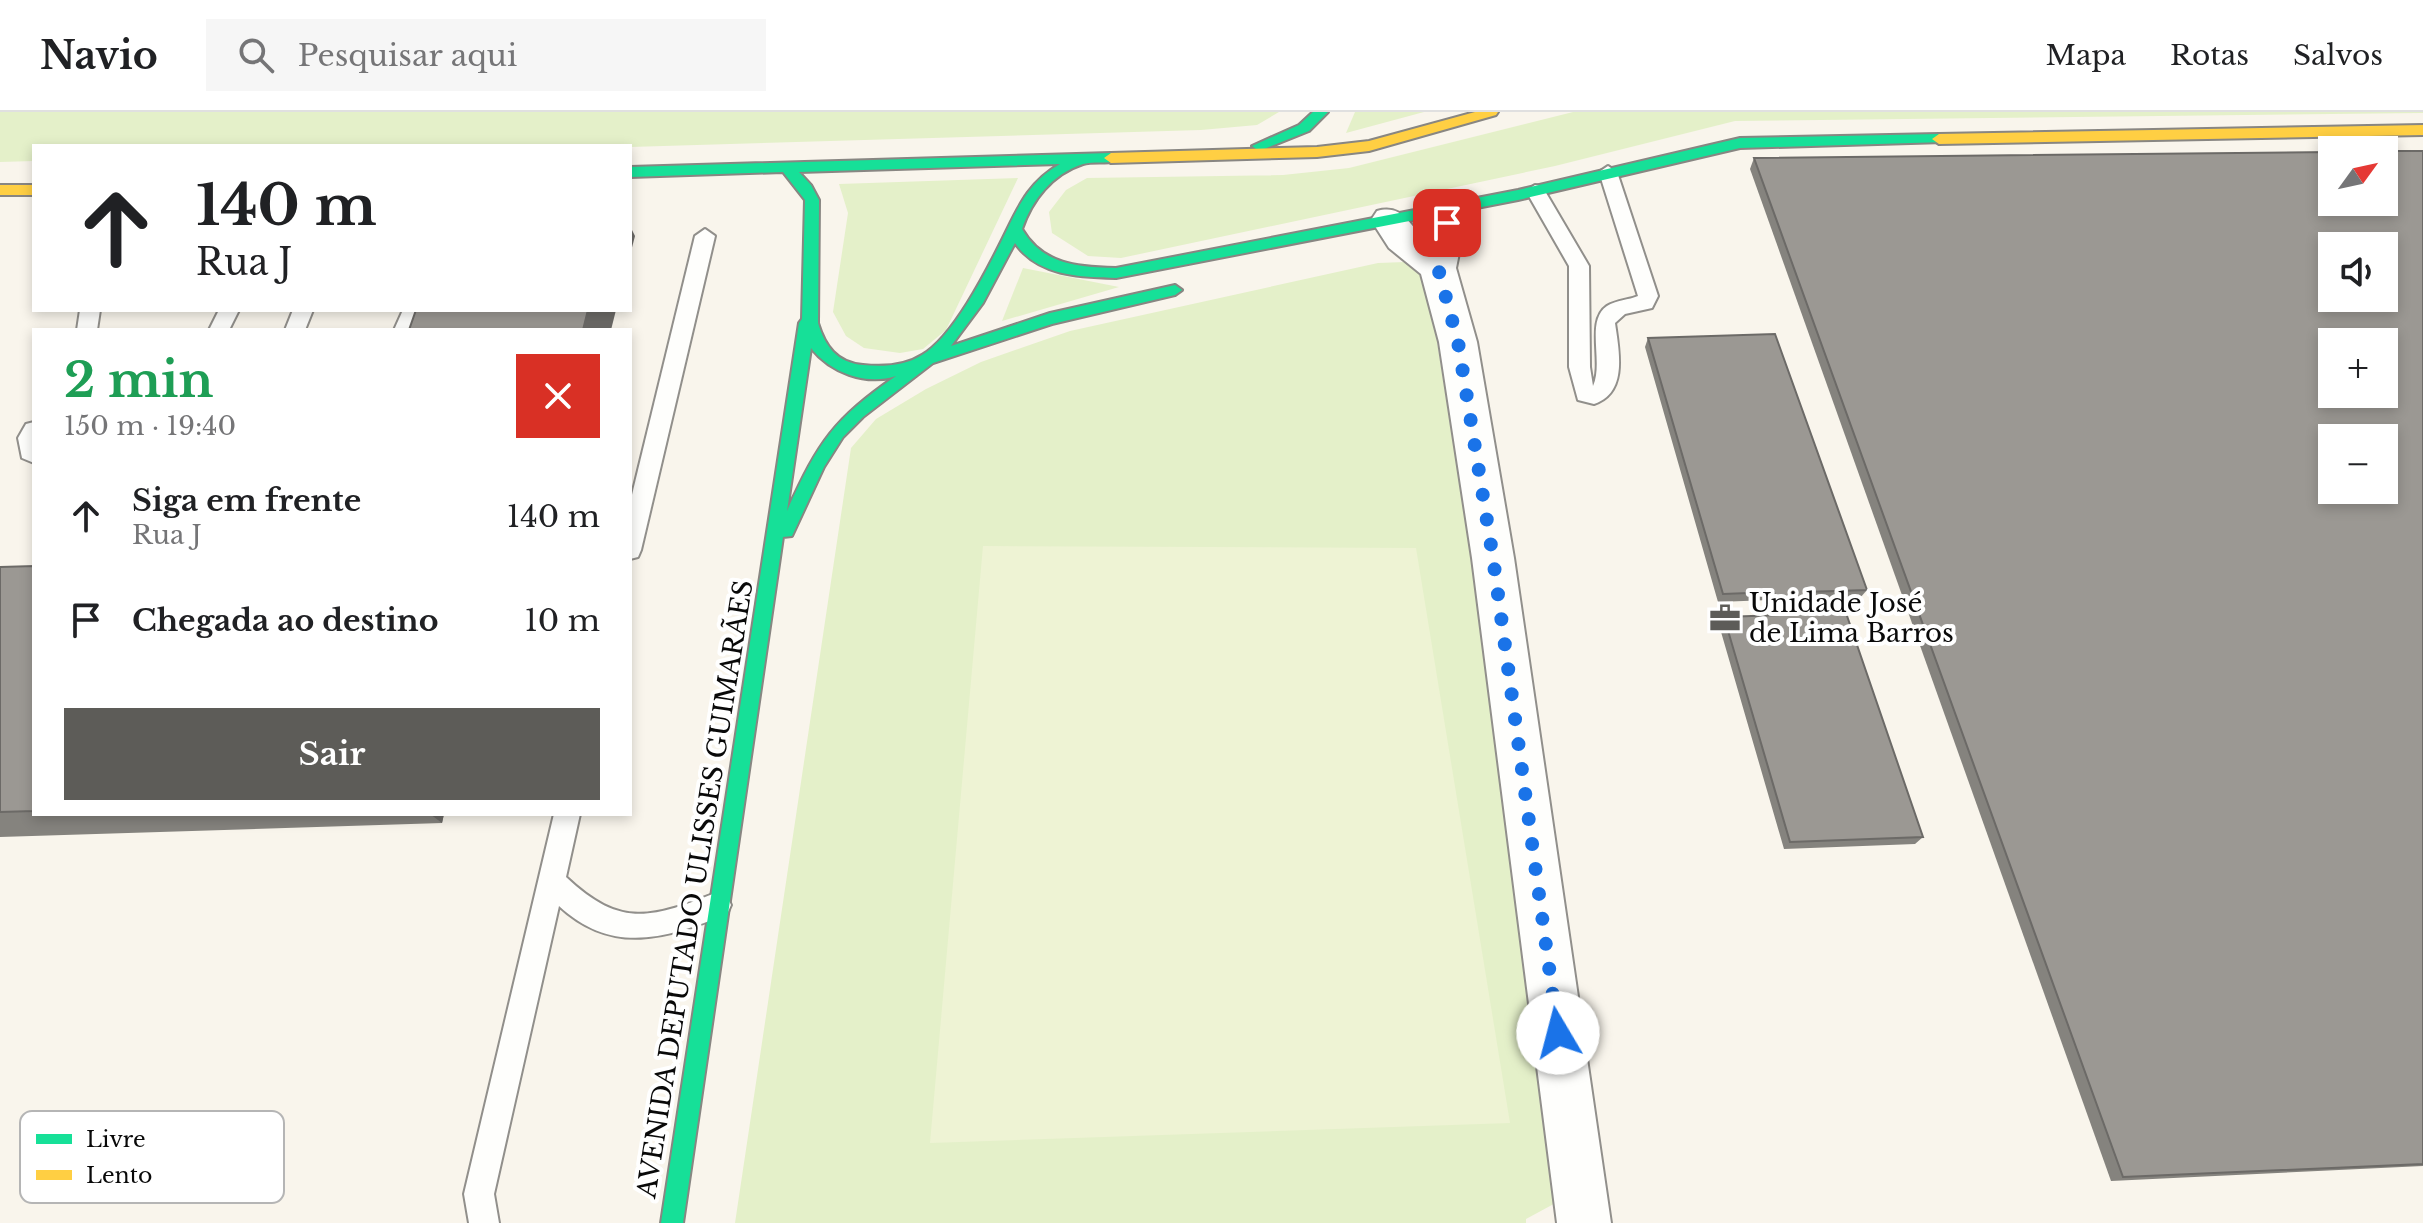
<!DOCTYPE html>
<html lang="pt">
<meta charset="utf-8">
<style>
:root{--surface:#fff;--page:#f6f6f6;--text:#202124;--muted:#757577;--line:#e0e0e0;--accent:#5d5c58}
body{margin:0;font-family:"Libre Baskerville",serif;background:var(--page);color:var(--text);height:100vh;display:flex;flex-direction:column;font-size:30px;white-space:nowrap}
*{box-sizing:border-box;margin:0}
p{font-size:26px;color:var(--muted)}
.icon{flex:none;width:44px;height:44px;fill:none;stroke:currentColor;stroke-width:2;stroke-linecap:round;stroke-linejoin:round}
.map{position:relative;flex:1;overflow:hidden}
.sheet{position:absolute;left:32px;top:216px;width:600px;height:488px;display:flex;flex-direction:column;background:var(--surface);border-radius:0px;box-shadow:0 4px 12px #0003}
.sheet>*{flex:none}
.guide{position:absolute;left:32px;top:32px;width:600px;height:168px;border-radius:0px;box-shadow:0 4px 12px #0003;background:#fff;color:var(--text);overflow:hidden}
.needle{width:52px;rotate:57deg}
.tools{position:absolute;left:2318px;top:24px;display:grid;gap:16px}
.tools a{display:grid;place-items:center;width:80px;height:80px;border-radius:0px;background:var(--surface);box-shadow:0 4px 12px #0003;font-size:40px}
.pin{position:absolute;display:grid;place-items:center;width:68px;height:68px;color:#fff;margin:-34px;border-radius:16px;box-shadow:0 4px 12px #0006}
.me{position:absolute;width:88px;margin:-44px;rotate:352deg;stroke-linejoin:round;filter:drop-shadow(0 0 6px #0008)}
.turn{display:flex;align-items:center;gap:28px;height:168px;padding:0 32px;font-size:36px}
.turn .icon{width:104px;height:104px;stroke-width:2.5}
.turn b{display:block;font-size:56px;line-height:68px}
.round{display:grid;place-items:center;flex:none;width:84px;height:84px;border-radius:0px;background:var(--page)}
.summary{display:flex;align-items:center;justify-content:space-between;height:136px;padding:0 32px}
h1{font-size:48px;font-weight:700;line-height:60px;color:#1e9e55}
.button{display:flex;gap:16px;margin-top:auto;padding:16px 32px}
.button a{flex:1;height:92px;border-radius:0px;background:var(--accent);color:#fff;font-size:32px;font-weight:700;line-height:92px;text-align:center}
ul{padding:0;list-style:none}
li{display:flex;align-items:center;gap:24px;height:104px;padding:0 32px}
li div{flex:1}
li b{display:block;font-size:30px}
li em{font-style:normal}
header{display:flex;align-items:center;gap:48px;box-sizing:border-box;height:112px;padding:0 40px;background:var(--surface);border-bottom:2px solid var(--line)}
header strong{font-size:38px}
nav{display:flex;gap:44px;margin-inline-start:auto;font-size:28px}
.search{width:560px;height:72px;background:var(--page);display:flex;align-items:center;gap:20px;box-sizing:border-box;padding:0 28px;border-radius:0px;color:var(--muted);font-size:30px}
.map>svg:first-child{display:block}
.green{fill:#e4f0c9}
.pitch{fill:#eef3d4}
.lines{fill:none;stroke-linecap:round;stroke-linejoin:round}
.lane-casing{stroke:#918f8b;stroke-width:4}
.street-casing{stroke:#918f8b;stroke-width:4}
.fast-casing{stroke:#888682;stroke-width:4}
.slow-casing{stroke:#888682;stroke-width:4}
.lane{fill:#fefefc;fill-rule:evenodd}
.street{fill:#fefefc;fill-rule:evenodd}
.fast{fill:#16e098;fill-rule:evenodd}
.slow{fill:#ffcf43;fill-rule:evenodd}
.wall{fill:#85837e}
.shaded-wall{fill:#6c6a67}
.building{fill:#9b9893;stroke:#6c6a67;stroke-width:2;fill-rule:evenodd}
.route{stroke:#1a73e8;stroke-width:14;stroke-dasharray:0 25.2}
.labels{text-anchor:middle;stroke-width:8;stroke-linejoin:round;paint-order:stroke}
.poi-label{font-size:26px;fill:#090909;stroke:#fff;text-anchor:start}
.street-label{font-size:26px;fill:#090909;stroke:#fff}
.key{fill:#fff;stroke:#b5b5b5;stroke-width:2}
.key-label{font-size:22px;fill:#090909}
</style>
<header>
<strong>Navio</strong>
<div class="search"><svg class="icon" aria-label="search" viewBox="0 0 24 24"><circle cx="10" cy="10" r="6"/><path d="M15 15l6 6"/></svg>Pesquisar aqui</div>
<nav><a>Mapa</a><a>Rotas</a><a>Salvos</a></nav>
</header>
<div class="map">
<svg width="2423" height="1111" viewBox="0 0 2423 1111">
<rect width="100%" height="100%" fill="#f9f5ec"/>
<g class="green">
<path d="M0 0H1279L1257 13 1201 18 630 35 34 34V49L0 50Z"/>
<path d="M1355 0H1424L1346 21Z"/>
<path d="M1573 0H2423V1L1735 9 1555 54 1121 146 1088 144 1052 121 1049 100 1066 78 1087 66 1283 63 1349 56Z"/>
<path d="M1018 66 946 218 923 237 900 241 864 236 846 224 833 200 848 101 839 72Z"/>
<path d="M1405 150 1418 155 1427 166 1564 1034 1563 1087 1526 1107V1111H735L851 336 876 307 926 277 981 250 1070 219 1378 151Z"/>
<path d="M1023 156 1119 175 1002 209Z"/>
</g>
<path class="pitch" d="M983 434 1416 436 1510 1011 930 1031Z"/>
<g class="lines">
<defs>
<g id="lane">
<path d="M1608 54 1617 60 1658 184 1652 196 1625 202 1615 211C1619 239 1628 281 1594 292L1578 288 1569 255V154L1526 79 1535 73 1542 74 1589 154 1590 255 1593 274C1604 250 1585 209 1607 194 1616 188 1629 188 1638 184L1599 60Z"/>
<path d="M705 117 715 124 641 438 638 445 630 447V391L695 124Z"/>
<path d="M80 198H100L97 218H77Z"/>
<path d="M219 198H239L229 218H209Z"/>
<path d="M293 198H313L305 218H285Z"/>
<path d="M403 198H423L414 218H394Z"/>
<path d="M34 310V351L22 346 18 326 26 312Z"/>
<path d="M554 702H580L566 765C621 817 652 806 718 780L727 784 731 793 727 802C667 826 613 844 559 794L494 1082 499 1111H469L464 1082Z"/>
</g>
<path id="street" d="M1443 84 1455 87 1465 111 1456 156 1477 230 1514 446 1611 1111H1557L1472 446 1439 230 1421 162 1389 136 1371 108 1377 99C1403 92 1407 112 1426 127L1429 111 1425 96 1431 87Z"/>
<g id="fast">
<path d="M1313 0H1328L1309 19 1259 39 1252 34 1299 13Z"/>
<path d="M1939 22 1946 27 1944 30 1740 36 1518 88 1116 166C1079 165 1038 164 1015 131L983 191 951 234 1050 201 1175 173 1182 178 1175 183 1052 212 933 251 863 305 843 325 824 355 792 424 783 425 683 1111H661L799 211 802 207 805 88 783 60 630 65V55L1111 41 1116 43V49C1105 52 1094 49 1083 52 1052 62 1032 88 1022 117 1043 153 1078 155 1116 156L1518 78 1740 26ZM1060 52C1027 71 1018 96 1002 128 986 160 953 225 922 243 905 254 882 255 863 253 837 251 825 234 818 211L819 88 811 73 799 60ZM811 236C830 260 865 274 896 264 833 308 819 329 787 399Z"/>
</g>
<g id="slow">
<path d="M1475 0H1498L1496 3 1369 39 1317 45 1111 51 1104 46 1111 41 1317 35 1369 29Z"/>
<path d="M2423 13V23L1939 32 1932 27 1939 22Z"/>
<rect x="0" y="73" width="34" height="10"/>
</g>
</defs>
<use href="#lane" class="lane-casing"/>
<use href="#street" class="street-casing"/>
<use href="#fast" class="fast-casing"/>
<use href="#slow" class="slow-casing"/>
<use href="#lane" class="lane"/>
<use href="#street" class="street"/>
<use href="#fast" class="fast"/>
<use href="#slow" class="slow"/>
</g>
<g class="wall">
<path d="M2423 39V1054L2111 1069 1750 57 1754 46Z"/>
<path d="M1648 226 1867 478 1860 486 1807 488 1812 502 1923 725 1915 732 1784 737 1719 513 1724 505 1773 503 1769 488 1718 490 1645 235Z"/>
<path d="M34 454V702H444L442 711 0 725V455Z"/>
</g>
<g class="shaded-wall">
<path d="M630 114 635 124 630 143Z"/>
<path d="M588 198H616L611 218H583Z"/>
<path d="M430 702H444L442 711Z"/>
</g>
<g class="building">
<path d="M2384 39H2423V1052L2123 1065 1754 46 2332 40V90H2384ZM2332 134H2384V186H2332ZM2332 230H2384V282H2332ZM2332 326H2384V378H2332Z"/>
<path d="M416 198H588L583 218H409Z"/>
<path d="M1775 222 1867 478 1805 480 1812 502 1846 501 1923 725 1790 730 1724 505 1781 503 1774 480 1723 482 1648 226Z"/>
<path d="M34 454V699L0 700V455Z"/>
</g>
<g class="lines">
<path class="route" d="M1447 111 1438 156 1458 230 1493 446 1558 921"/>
</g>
<defs>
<symbol id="office-bare" viewBox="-9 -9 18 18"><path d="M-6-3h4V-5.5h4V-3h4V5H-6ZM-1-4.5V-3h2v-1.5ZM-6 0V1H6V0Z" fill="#5d5c58" stroke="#fff" stroke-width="2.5" paint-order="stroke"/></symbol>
</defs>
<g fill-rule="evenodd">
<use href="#office-bare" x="1703" y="484" width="44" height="44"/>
</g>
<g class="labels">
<g class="poi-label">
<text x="1749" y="500">Unidade José<tspan x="1749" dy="30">de Lima Barros</tspan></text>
</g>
<g class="street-label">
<text transform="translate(695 777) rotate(-81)" y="9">AVENIDA DEPUTADO ULISSES GUIMARÃES</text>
</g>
</g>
<rect x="20" y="999" width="264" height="92" rx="12" class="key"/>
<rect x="36" y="1022" width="36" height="10" fill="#16e098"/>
<rect x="36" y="1058" width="36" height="10" fill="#ffcf43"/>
<g class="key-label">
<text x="86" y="1035">Livre</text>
<text x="86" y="1071">Lento</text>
</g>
</svg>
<div class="tools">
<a><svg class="needle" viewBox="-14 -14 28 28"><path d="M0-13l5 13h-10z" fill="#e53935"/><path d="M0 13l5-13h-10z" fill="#757577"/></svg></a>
<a><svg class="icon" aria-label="sound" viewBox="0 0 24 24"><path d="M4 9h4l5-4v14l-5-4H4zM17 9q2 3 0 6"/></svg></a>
<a>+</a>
<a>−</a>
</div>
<div class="pin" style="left:1447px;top:111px;background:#d93025"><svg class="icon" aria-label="arrive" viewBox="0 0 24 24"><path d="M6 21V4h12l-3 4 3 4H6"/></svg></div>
<svg class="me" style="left:1558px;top:921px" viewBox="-20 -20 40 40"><circle r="19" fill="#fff"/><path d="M0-13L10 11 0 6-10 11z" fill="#1a73e8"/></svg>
<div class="guide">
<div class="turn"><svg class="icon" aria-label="ahead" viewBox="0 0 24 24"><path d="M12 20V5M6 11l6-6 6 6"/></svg><div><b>140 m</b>Rua J</div></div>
</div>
<section class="sheet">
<div class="summary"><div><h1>2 min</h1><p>150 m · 19:40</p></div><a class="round" style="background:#d93025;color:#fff"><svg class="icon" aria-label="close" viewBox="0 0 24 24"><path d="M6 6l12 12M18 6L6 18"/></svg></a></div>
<ul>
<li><svg class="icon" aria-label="ahead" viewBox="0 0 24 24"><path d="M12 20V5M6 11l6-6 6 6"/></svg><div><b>Siga em frente</b><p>Rua J</p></div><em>140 m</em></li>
<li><svg class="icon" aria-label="arrive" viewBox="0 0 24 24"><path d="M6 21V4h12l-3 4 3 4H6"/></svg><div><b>Chegada ao destino</b></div><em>10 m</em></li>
</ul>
<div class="button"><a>Sair</a></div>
</section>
</div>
